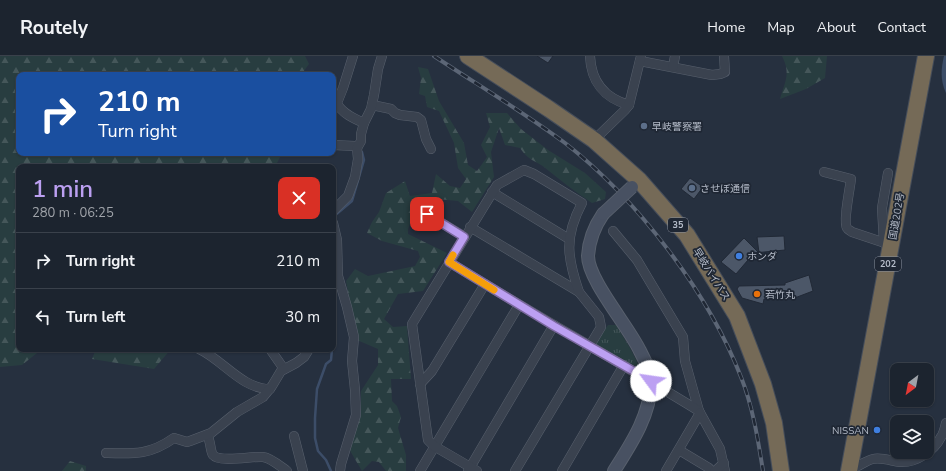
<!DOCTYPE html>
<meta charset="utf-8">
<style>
:root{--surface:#1c242f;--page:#29303b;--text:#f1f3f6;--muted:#a0a4aa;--line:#3a414b;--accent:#bca0f2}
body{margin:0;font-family:"Nunito Sans","Noto Sans JP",sans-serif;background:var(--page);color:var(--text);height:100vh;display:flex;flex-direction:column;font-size:15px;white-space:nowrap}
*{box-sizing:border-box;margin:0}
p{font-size:13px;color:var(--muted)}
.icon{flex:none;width:22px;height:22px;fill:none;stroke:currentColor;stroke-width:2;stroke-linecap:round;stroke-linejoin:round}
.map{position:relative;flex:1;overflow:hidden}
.drawer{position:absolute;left:16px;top:108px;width:320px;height:188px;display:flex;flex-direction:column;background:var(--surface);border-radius:8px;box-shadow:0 1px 3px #0004,0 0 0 1px var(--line)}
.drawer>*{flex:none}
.banner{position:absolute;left:16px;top:16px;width:320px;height:84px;border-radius:8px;box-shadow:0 1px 3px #0004,0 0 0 1px var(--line);background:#1a4fa0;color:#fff;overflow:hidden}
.needle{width:26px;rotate:212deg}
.tools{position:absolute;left:890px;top:307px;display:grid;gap:8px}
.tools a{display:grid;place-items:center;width:44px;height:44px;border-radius:8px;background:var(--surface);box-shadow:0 1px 3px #0004,0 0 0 1px var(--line);font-size:20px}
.pin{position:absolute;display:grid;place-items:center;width:34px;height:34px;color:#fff;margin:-17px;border-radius:8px;box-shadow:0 2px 6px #0006}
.me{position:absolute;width:44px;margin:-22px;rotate:301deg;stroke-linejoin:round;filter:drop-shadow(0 0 3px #0008)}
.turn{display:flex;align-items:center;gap:14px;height:84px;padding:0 16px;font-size:18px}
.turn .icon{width:52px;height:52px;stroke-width:2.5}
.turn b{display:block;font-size:28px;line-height:34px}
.round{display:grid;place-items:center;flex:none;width:42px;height:42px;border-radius:8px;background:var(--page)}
.head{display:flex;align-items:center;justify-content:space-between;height:68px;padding:0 16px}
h1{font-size:24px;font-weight:600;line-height:30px;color:var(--accent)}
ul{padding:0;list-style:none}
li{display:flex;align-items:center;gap:12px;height:56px;padding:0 16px;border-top:1px solid var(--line)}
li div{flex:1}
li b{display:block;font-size:15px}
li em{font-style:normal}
header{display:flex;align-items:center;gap:24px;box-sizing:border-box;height:56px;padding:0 20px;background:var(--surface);border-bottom:1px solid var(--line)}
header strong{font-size:19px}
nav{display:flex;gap:22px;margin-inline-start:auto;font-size:14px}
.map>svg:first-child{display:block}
.grass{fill:url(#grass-tufts)}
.forest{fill:url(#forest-firs)}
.water{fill:#3c4d68}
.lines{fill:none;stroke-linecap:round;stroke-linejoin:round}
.stream{stroke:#3c4d68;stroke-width:2.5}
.building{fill:#4c5768;stroke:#212936}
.street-casing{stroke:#58606d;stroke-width:10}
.secondary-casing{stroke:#58606d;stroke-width:14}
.highway-casing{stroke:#454d5a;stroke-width:18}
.street{stroke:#3a424f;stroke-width:9}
.secondary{stroke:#485162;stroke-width:12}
.highway{stroke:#756a57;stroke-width:16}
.rail-casing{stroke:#5c6676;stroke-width:4}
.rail{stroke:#1f2734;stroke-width:2.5;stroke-dasharray:8;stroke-linecap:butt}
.secondary-bridge-casing{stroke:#58606d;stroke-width:14;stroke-linecap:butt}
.secondary-bridge{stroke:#485162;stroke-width:12}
.route-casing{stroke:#7a689d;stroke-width:10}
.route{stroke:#bca0f2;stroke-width:7}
.slow{stroke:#f59e0b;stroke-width:7}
.service-dot{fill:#5c6f8a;stroke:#1f2734;stroke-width:1.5}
.shop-dot{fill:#3f7fe0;stroke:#1f2734;stroke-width:1.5}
.food-dot{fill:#e8710a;stroke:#1f2734;stroke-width:1.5}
.labels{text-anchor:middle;stroke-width:3.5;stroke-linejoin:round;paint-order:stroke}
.shield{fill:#1f2734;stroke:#89909d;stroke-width:1}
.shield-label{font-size:9px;font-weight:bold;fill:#b6bdca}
.poi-label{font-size:10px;fill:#b6bdca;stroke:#1f2734;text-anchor:start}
.street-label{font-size:10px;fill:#b6bdca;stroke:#1f2734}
</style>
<header>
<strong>Routely</strong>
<nav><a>Home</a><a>Map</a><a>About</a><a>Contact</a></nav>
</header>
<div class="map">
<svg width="946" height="415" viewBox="0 0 946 415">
<defs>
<pattern id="grass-tufts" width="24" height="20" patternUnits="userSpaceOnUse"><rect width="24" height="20" fill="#283d40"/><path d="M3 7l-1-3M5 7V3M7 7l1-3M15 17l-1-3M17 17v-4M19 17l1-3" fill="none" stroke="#45575a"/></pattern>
<pattern id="forest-firs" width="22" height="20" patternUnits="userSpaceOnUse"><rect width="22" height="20" fill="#283d40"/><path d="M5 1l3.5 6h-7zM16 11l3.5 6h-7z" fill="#45575a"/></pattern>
</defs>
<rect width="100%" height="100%" fill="#26303f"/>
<path class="grass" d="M608 269H616L630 292 639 310 634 313 598 291 596 286Z"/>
<g class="forest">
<path d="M0 0H305L309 8 301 19H19V97H282L275 111H19V293H42L22 309 0 311Z"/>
<path d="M782 0H827L825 22 806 33 780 43C785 25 791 18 782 0Z"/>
<path d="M418 11 428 13 439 45 464 87 468 109 477 115 487 101 481 89 490 71 486 57H507L521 73 548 94 585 117 606 136 605 143 592 147C575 136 560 124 544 111 533 103 529 105 520 92L505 89 499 72 491 96 494 121 472 156 458 145 437 143C426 154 407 161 408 178L447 197 423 235 398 238 384 263 393 271 407 270 411 323H391L392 345 397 350 401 361 398 372 406 399V415H386L379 406 372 405 362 415 349 393 361 354V335L378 309V293L357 284 346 225 355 213 368 220 415 210 420 201 418 195 382 185 367 177 372 166 379 156 386 137 405 125 410 140 432 137 436 118 450 130 460 132 466 123 458 112 454 87 439 55 427 51 425 40 419 38 421 22Z"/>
<path d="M96 293H171L154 313 92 303Z"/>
<path d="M70 405 86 410V415H62Z"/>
</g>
<path class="water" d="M944 0H946V37C940 24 941 13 944 0Z"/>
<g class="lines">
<g class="stream">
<path d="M333 161 352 145 364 104 362 96"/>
<path d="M331 415 326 404 318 395 315 382V362L317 333 326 308 331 304 332 293"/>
</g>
</g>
<g class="building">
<path d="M537 0H553L548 7Z"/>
<path d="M690 122 703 131 694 143 681 133Z"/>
<path d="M784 180 785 194 754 197 736 218 721 206 744 182 759 197 757 181Z"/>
<path d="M809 219 813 235 792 243H764L763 248 742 242 737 233 739 230 785 229V227Z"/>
</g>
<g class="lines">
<defs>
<g id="street">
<path d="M353 0 343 32 337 47C341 57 355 63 364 67"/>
<path d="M590 0C591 25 604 42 629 49"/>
<path d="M640 5 712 19 720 18 725 16 724 0"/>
<path d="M673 11 675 0"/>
<path d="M372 49 391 53 395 57 400 59 417 61 421 64 426 83 431 93"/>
<path d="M594 84 625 54 629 49 641 0"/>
<path d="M333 89 355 90 357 92"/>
<path d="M824 116 851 123C850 132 843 166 847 172 848 174 851 175 852 176L891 189"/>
<path d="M492 136 569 183"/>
<path d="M333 155 348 140 355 121 358 103 357 92 361 85V78L364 67 371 53 374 39 378 13 382 0"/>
<path d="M427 158 465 181"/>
<path d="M333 167 337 184 338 220 347 251 354 281 352 305 355 334 356 359 341 408 340 415"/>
<path d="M470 171 579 236 599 261 601 271 515 415"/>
<path d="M613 175 637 204 683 281 685 305 699 355 720 393 725 415"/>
<path d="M884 187 882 152 888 117"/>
<path d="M449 206C531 257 616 304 699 355"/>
<path d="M199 293C223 304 242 333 270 333"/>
<path d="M270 293 284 313"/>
<path d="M420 328 432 315 485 228"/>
<path d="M207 379C211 385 210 395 213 399 220 407 252 400 263 401 271 402 280 410 287 415"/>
<path d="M294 380 303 415"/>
<path d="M679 394 709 412"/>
<path d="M106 397C134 398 150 399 174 382L187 386 190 385 211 377 237 356 263 341 272 330 281 315 296 307 304 301 309 293"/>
<path d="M850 413C858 411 865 405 873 403 881 401 892 405 900 406 916 407 934 395 941 381 944 377 945 371 946 367"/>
<path d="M420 415 519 249"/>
<path d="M468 415 554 269"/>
<path d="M477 415 434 390 428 384 412 268 497 129 524 114 534 118 582 147C564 181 567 201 579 236"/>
<path d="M562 415 624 309"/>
<path d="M666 415 700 357"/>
<path d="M715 415 724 407"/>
</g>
<path id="secondary" d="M603 158C594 171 589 184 588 200 588 224 629 271 640 295 645 305 651 315 651 327 650 360 631 388 614 415"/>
<g id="highway">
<path d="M468 0 549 53 594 84 639 124 687 179 737 260 763 328 774 367 781 415"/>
<path d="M849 415 926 0"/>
</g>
</defs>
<use href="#street" class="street-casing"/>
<use href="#secondary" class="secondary-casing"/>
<use href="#highway" class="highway-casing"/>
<use href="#street" class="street"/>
<use href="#secondary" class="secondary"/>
<use href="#highway" class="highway"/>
<defs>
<path id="rail" d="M434 0C478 29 523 56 565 87 637 143 708 236 741 321 753 351 758 384 763 415"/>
</defs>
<use href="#rail" class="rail-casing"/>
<use href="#rail" class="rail"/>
<defs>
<path id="secondary-bridge" d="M603 158 632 131"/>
</defs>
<use href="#secondary-bridge" class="secondary-bridge-casing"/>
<use href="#secondary-bridge" class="secondary-bridge"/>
</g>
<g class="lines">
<defs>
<path id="route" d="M427 158 464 181 449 206 554 270 651 325"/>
</defs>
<use href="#route" class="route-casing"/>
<use href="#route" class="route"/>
<path class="slow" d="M453 199 449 206 494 234"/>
</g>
<g class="service-dot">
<circle cx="644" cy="70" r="4"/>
<circle cx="692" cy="132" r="4"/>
</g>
<g class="shop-dot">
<circle cx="739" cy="200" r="4"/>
<circle cx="877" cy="374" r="4"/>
</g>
<circle class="food-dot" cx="757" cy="238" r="4"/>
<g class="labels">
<g class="shield">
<rect x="668" y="162" width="20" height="14" rx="3"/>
<rect x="875" y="201" width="26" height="14" rx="3"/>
</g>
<g class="shield-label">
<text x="678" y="172">35</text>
<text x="888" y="211">202</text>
</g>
<g class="poi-label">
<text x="652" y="74">早岐警察署</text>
<text x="700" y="136">させぼ通信</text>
<text x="747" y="204">ホンダ</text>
<text x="765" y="242">若竹丸</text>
<text x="869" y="378" text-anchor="end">NISSAN</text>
</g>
<g class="street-label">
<text transform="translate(896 160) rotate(-80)" y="4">国道202号</text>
<text transform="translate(712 218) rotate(58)" y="4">早岐バイパス</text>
</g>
</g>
</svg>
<div class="tools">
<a><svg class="needle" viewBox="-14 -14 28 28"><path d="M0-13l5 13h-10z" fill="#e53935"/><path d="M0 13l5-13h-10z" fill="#a0a4aa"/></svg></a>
<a><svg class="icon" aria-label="layers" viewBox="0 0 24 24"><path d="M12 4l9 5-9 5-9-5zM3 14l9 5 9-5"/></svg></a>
</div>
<div class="pin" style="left:427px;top:158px;background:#d93025"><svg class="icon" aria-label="arrive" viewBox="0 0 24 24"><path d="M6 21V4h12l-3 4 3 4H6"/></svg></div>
<svg class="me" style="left:651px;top:325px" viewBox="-20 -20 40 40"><circle r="19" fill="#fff"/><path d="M0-13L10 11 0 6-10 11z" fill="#bca0f2"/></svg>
<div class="banner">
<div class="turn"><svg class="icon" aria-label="right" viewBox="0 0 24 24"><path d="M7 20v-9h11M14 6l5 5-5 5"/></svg><div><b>210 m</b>Turn right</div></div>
</div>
<section class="drawer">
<div class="head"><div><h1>1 min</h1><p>280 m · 06:25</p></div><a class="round" style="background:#d93025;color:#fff"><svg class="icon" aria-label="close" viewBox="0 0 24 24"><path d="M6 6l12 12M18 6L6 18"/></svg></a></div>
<ul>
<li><svg class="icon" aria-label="right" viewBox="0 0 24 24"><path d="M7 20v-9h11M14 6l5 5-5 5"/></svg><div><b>Turn right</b></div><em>210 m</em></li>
<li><svg class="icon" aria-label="left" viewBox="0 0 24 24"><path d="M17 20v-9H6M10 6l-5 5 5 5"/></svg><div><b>Turn left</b></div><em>30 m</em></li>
</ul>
</section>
</div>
